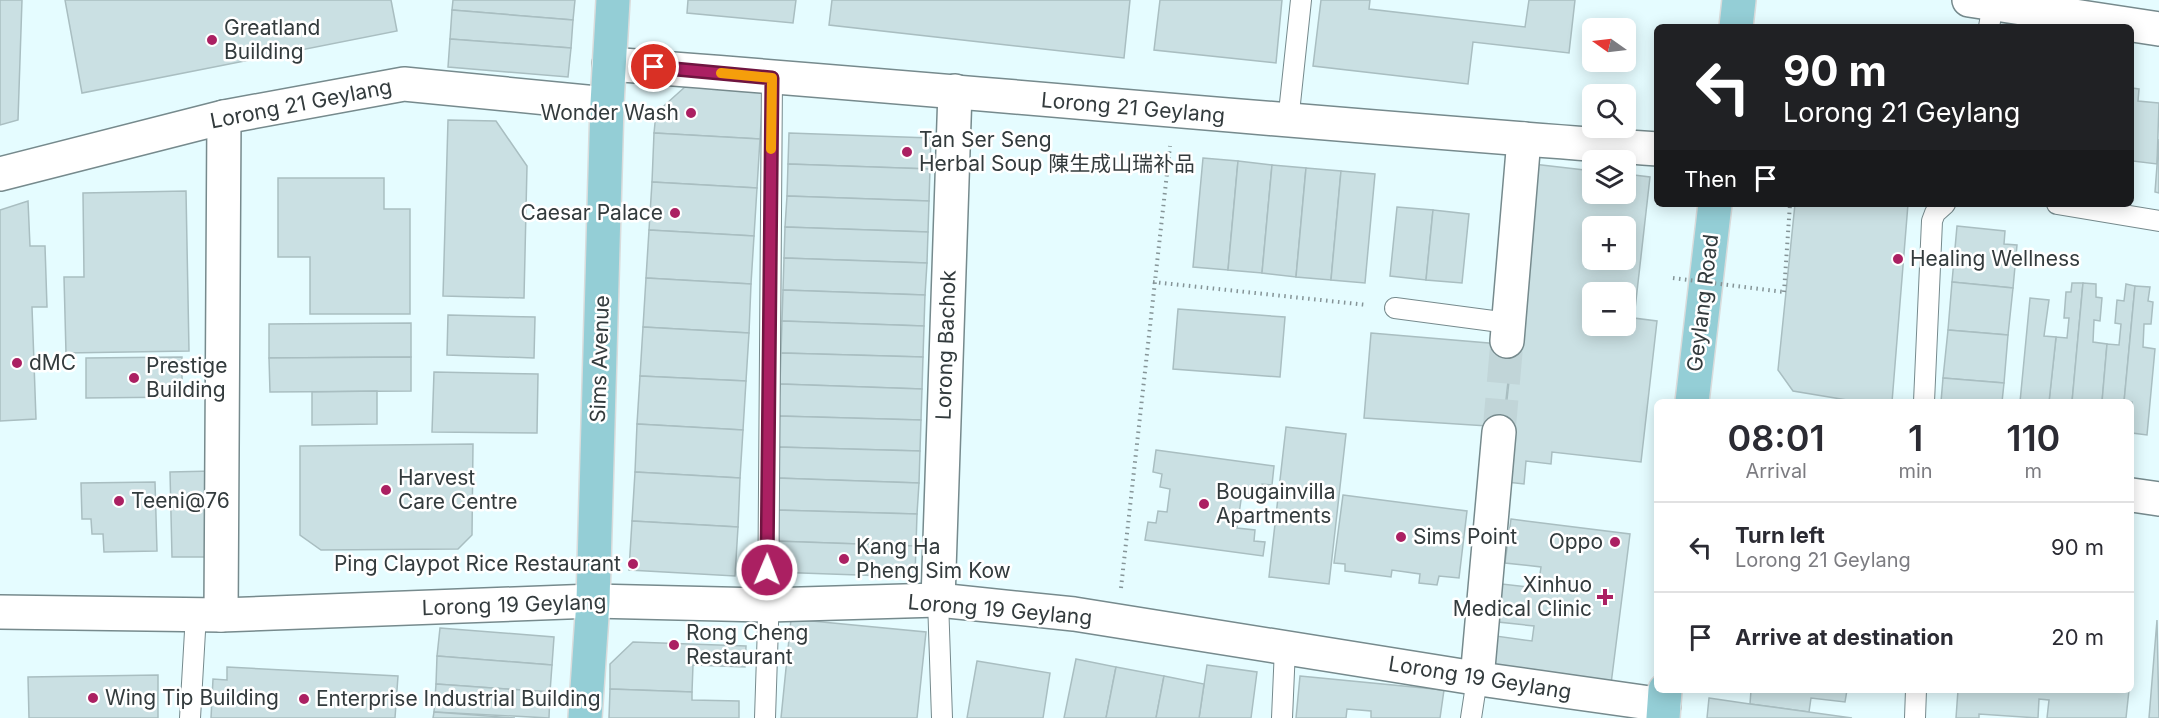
<!DOCTYPE html>
<meta charset="utf-8">
<style>
:root{--surface:#fff;--page:#f2f2f3;--text:#2b2b33;--muted:#7c7c81;--line:#e1e1e2}
body{margin:0;font-family:Inter,"Noto Sans SC",sans-serif;background:var(--page);color:var(--text);height:100vh;display:flex;flex-direction:column;font-size:22px;white-space:nowrap}
*{box-sizing:border-box;margin:0}
p{font-size:20px;color:var(--muted)}
.icon{flex:none;width:33px;height:33px;fill:none;stroke:currentColor;stroke-width:2;stroke-linecap:round;stroke-linejoin:round}
.map{position:relative;flex:1;overflow:hidden}
.details{position:absolute;left:1654px;top:399px;width:480px;height:294px;display:flex;flex-direction:column;background:var(--surface);border-radius:9px;box-shadow:0 3px 15px #0003}
.details>*{flex:none}
.hud{position:absolute;left:1654px;top:24px;width:480px;height:183px;border-radius:9px;box-shadow:0 3px 15px #0003;background:#202124;color:#fff;overflow:hidden}
.needle{width:39px;rotate:284deg}
.controls{position:absolute;left:1582px;top:18px;display:grid;gap:12px}
.controls a{display:grid;place-items:center;width:54px;height:54px;border-radius:9px;background:var(--surface);box-shadow:0 3px 15px #0003;font-size:30px}
.pin{position:absolute;display:grid;place-items:center;width:51px;height:51px;color:#fff;margin:-26px;border:3px solid #fff;border-radius:50%;box-shadow:0 2px 6px #0007}
.me{position:absolute;width:66px;margin:-33px;rotate:1deg;stroke-linejoin:round;filter:drop-shadow(0 0 4px #0008)}
.turn{display:flex;align-items:center;gap:21px;height:126px;padding:0 30px;font-size:27px}
.turn .icon{width:78px;height:78px;stroke-width:2.5}
.turn b{display:block;font-size:42px;line-height:51px}
.then{display:flex;align-items:center;height:57px;padding:0 30px;background:#0003;gap:12px;font-size:22px}
.eta{display:flex;justify-content:space-evenly;align-items:center;height:102px;text-align:center}
.eta b{font-size:36px;font-weight:600;line-height:42px}
ul{padding:0;list-style:none}
li{display:flex;align-items:center;gap:18px;height:90px;padding:0 30px;border-top:2px solid var(--line)}
li div{flex:1}
li b{display:block;font-size:22px}
li em{font-style:normal}
.map>svg:first-child{display:block}
.building{fill:#cae0e3;stroke:#a9bec1;stroke-width:1.5;fill-rule:evenodd}
.lines{fill:none;stroke-linecap:round;stroke-linejoin:round}
.minor-tunnel{stroke:#c1d5d8;stroke-width:33;stroke-dasharray:33 16;stroke-linecap:butt}
.service-casing{stroke:#768a8d;stroke-width:22}
.minor-casing{stroke:#768a8d;stroke-width:36}
.primary-casing{stroke:#dadcdc;stroke-width:36}
.path{stroke:#859497;stroke-width:4;stroke-dasharray:1.5 4.5;stroke-linecap:butt}
.service{stroke:#fff;stroke-width:20}
.minor{stroke:#fff;stroke-width:33}
.primary{stroke:#94ced6;stroke-width:33}
.path-bridge{stroke:#859497;stroke-width:4;stroke-dasharray:1.5 4.5;stroke-linecap:butt}
.route-casing{stroke:#6f1540;stroke-width:15}
.route{stroke:#ab2062;stroke-width:10}
.slow{stroke:#f59e0b;stroke-width:10}
.poi-dot{fill:#ab2062;stroke:#fff;stroke-width:2}
.labels{text-anchor:middle;stroke-width:5;stroke-linejoin:round;paint-order:stroke}
.poi-label{font-size:21px;fill:#333b3d;stroke:#fff;text-anchor:start}
.street-label{font-size:21px;fill:#333b3d;stroke:#fff}
</style>
<div class="map">
<svg width="2159" height="718" viewBox="0 0 2159 718">
<rect width="100%" height="100%" fill="#e5fcff"/>
<g class="building">
<path d="M0 0H22L18 120 0 125Z"/>
<path d="M65 0H391L397 31 82 93Z"/>
<path d="M453 0H575L573 20 452 10Z"/>
<path d="M688 0H796L793 23 687 13Z"/>
<path d="M832 0H1130L1124 58 829 25Z"/>
<path d="M1160 0H1282L1276 63 1154 50Z"/>
<path d="M1321 0H1370L1369 9 1525 27 1529 0H1575L1569 53 1473 42 1468 84 1313 66Z"/>
<path d="M452 10 573 20 571 48 450 39Z"/>
<path d="M450 39 571 48 568 77 448 67Z"/>
<path d="M686 86 763 90 760 139 654 133 656 113Z"/>
<path d="M2132 88 2139 89 2138 101 2159 103 2157 164 2133 161 2132 175Z"/>
<path d="M448 120 496 121 527 166 524 298 443 296Z"/>
<path d="M654 133 760 139 757 188 652 182Z"/>
<path d="M789 133 931 138 930 169 788 164Z"/>
<path d="M2159 139V193L2155 192Z"/>
<path d="M1203 158 1238 161 1228 270 1193 267Z"/>
<path d="M1238 161 1272 165 1262 273 1228 270Z"/>
<path d="M788 164 930 169 929 201 787 196Z"/>
<path d="M1533 164 1593 171V194H1626V174L1650 177 1634 318 1657 321 1641 462 1552 452 1551 464 1526 461 1524 484 1498 481ZM1593 226H1626V260H1593ZM1593 292H1626V326H1593Z"/>
<path d="M1272 165 1306 168 1296 277 1262 273Z"/>
<path d="M1306 168 1341 171 1331 280 1296 277Z"/>
<path d="M1341 171 1375 174 1365 283 1331 280Z"/>
<path d="M278 178H384V209H410V314H310V257H278Z"/>
<path d="M652 182 757 188 754 236 649 230Z"/>
<path d="M186 191 189 351 66 353 64 277H84L83 193Z"/>
<path d="M787 196 929 201 928 232 785 227Z"/>
<path d="M28 201 30 246H45L47 307H32L36 419 0 421V210Z"/>
<path d="M1795 204H1908L1892 402H1859L1793 391 1778 370Z"/>
<path d="M1397 207 1433 210 1426 280 1390 276Z"/>
<path d="M1433 210 1469 214 1462 283 1426 280Z"/>
<path d="M1957 226 2005 231 2004 244 2017 245 2013 288 1952 282Z"/>
<path d="M785 227 928 232 927 263 784 258Z"/>
<path d="M649 230 754 236 751 284 646 278Z"/>
<path d="M784 258 927 263 925 295 783 290Z"/>
<path d="M646 278 751 284 749 333 643 327Z"/>
<path d="M1952 282 2013 288 2008 335 1948 330Z"/>
<path d="M2072 283H2083L2072 402H2049L2056 337 2067 338 2069 318H2064L2066 292H2071Z"/>
<path d="M2083 283 2096 284V297L2102 298 2100 321 2094 320 2093 342 2107 344 2102 402H2072Z"/>
<path d="M2126 284 2135 286 2124 402H2102L2107 344 2119 345 2121 324 2115 323 2117 300 2124 301Z"/>
<path d="M2135 286 2150 287 2148 301 2153 302 2151 324H2144L2143 347 2155 349 2147 435 2132 433V402H2124Z"/>
<path d="M783 290 925 295 924 326 782 321Z"/>
<path d="M2030 298 2049 300 2044 336 2056 337 2049 402H2020Z"/>
<path d="M1178 309 1285 317 1280 377 1173 369Z"/>
<path d="M448 315 535 317 534 358 447 355Z"/>
<path d="M782 321 924 326 923 357 781 353Z"/>
<path d="M411 323V357L269 358V324Z"/>
<path d="M643 327 749 333 746 381 640 376Z"/>
<path d="M1948 330 2008 335 2004 383 1943 378Z"/>
<path d="M1371 333 1512 345 1503 427 1364 418Z"/>
<path d="M781 353 923 357 922 389 780 384Z"/>
<path d="M182 357V397L86 398V358Z"/>
<path d="M411 357V391L270 392 269 358Z"/>
<path d="M434 372 538 374 537 433 432 432Z"/>
<path d="M640 376 746 381 743 430 637 424Z"/>
<path d="M1943 378 2004 383 2002 402H1941Z"/>
<path d="M780 384 922 389 921 420 778 416Z"/>
<path d="M377 391V424L312 425V392Z"/>
<path d="M778 416 921 420 920 451 777 447Z"/>
<path d="M637 424 743 430 740 478 635 472Z"/>
<path d="M1286 427 1346 434 1329 584 1269 577Z"/>
<path d="M473 444 472 535 458 549 321 550 300 535V446Z"/>
<path d="M777 447 920 451 919 483 776 478Z"/>
<path d="M1156 450 1274 466 1272 485 1262 484 1260 496 1242 493 1237 528 1255 530 1254 541 1265 542 1263 556 1145 540 1148 522 1156 523 1158 511 1167 512 1170 489 1160 487 1162 474 1153 472Z"/>
<path d="M213 471 215 557H172L170 472Z"/>
<path d="M635 472 740 478 738 527 632 521Z"/>
<path d="M776 478 919 483 917 514 775 510Z"/>
<path d="M155 482 157 551 104 552 103 534H92L91 519H82L81 483Z"/>
<path d="M1343 495 1467 511 1459 578 1439 576 1437 585 1419 583 1420 574 1392 570 1391 577 1345 571V564L1334 563Z"/>
<path d="M775 510 917 514 916 546 774 541Z"/>
<path d="M1511 519 1630 534 1611 684 1492 669 1496 636 1532 641 1534 626 1498 622 1502 584 1538 588 1541 567 1505 563Z"/>
<path d="M632 521 738 527 735 576 629 570Z"/>
<path d="M774 541 916 546 915 577 773 572Z"/>
<path d="M791 619 926 632 917 718H781Z"/>
<path d="M2157 620 2159 718H2149Z"/>
<path d="M440 628 554 637 552 665 437 656Z"/>
<path d="M633 642 746 646 745 667 693 665 692 692 610 689V664Z"/>
<path d="M437 656 552 665 550 692 436 684Z"/>
<path d="M1076 659 1116 667 1106 718H1064Z"/>
<path d="M977 661 1050 673 1043 718H967Z"/>
<path d="M1207 665 1257 672 1251 718H1199Z"/>
<path d="M227 667 398 676 395 718H211L213 679 227 680Z"/>
<path d="M1116 667 1164 676 1156 718H1106Z"/>
<path d="M158 675V718H29L28 677Z"/>
<path d="M1164 676 1204 684 1199 718H1156Z"/>
<path d="M1300 676 1444 690 1440 718H1371V711L1347 709 1346 718H1296Z"/>
<path d="M436 684 550 692 549 718 434 712Z"/>
<path d="M610 689 692 692V700L739 701V718H609Z"/>
<path d="M1751 690H1847L1845 702 1811 698 1809 712 1750 704Z"/>
<path d="M1958 690H2129L2126 718H2047L2049 700 2039 699 2038 718 1979 714V718H1956Z"/>
<path d="M1709 698 1750 704 1852 718H1707Z"/>
<path d="M434 712 515 718H433Z"/>
</g>
<g class="lines">
<path class="minor-tunnel" d="M1499 432 1507 341"/>
<defs>
<g id="service">
<path d="M1989 27 1993 3"/>
<path d="M1288 122 1301 0"/>
<path d="M2057 204 2159 221"/>
<path d="M1395 308 1508 323"/>
<path d="M1924 402 1932 221 1935 213 1945 204"/>
<path d="M938 600 942 718"/>
<path d="M190 718 196 614"/>
<path d="M765 718 768 625 772 78"/>
<path d="M1282 718 1285 648"/>
<path d="M1471 718 1477 679"/>
<path d="M1915 718 1916 690"/>
</g>
<g id="minor">
<path d="M1969 0 2159 29"/>
<path d="M609 64C958 90 1307 124 1658 149"/>
<path d="M0 174 224 117 404 84 607 104"/>
<path d="M1507 341 1524 139"/>
<path d="M2132 495 2159 499"/>
<path d="M938 600 955 91"/>
<path d="M0 612 221 615 593 601 768 605 938 600 1074 614 1487 680 1664 705"/>
<path d="M221 615 224 117"/>
<path d="M1477 679 1499 432"/>
</g>
<g id="primary">
<path d="M1736 27 1739 0"/>
<path d="M1692 402 1715 204"/>
<path d="M585 718 593 601 607 104 613 0"/>
<path d="M1663 718 1665 690"/>
</g>
</defs>
<use href="#service" class="service-casing"/>
<use href="#minor" class="minor-casing"/>
<use href="#primary" class="primary-casing"/>
<g class="path">
<path d="M1153 282 1367 305"/>
<path d="M1784 292 1790 204"/>
<path d="M1121 588 1170 146"/>
</g>
<use href="#service" class="service"/>
<use href="#minor" class="minor"/>
<use href="#primary" class="primary"/>
<path class="path-bridge" d="M1673 278 1784 292"/>
</g>
<g class="lines">
<defs>
<path id="route" d="M654 67 772 78 767 570"/>
</defs>
<use href="#route" class="route-casing"/>
<use href="#route" class="route"/>
<path class="slow" d="M721 73 772 78 771 149"/>
</g>
<g class="poi-dot">
<circle cx="212" cy="40" r="6"/>
<circle cx="691" cy="113" r="6"/>
<circle cx="907" cy="152" r="6"/>
<circle cx="675" cy="213" r="6"/>
<circle cx="1898" cy="259" r="6"/>
<circle cx="17" cy="363" r="6"/>
<circle cx="134" cy="378" r="6"/>
<circle cx="386" cy="490" r="6"/>
<circle cx="119" cy="501" r="6"/>
<circle cx="1204" cy="504" r="6"/>
<circle cx="1401" cy="537" r="6"/>
<circle cx="1615" cy="542" r="6"/>
<circle cx="844" cy="559" r="6"/>
<circle cx="633" cy="564" r="6"/>
<path d="M1602 588h6v6h6v6h-6v6h-6v-6h-6v-6h6z"/>
<circle cx="674" cy="645" r="6"/>
<circle cx="93" cy="698" r="6"/>
<circle cx="304" cy="699" r="6"/>
</g>
<g class="labels">
<g class="poi-label">
<text x="224" y="35">Greatland<tspan x="224" dy="24">Building</tspan></text>
<text x="679" y="120" text-anchor="end">Wonder Wash</text>
<text x="919" y="147">Tan Ser Seng<tspan x="919" dy="24">Herbal Soup 陳生成山瑞补品</tspan></text>
<text x="663" y="220" text-anchor="end">Caesar Palace</text>
<text x="1910" y="266">Healing Wellness</text>
<text x="29" y="370">dMC</text>
<text x="146" y="373">Prestige<tspan x="146" dy="24">Building</tspan></text>
<text x="398" y="485">Harvest<tspan x="398" dy="24">Care Centre</tspan></text>
<text x="1216" y="499">Bougainvilla<tspan x="1216" dy="24">Apartments</tspan></text>
<text x="131" y="508">Teeni@76</text>
<text x="1413" y="544">Sims Point</text>
<text x="1603" y="549" text-anchor="end">Oppo</text>
<text x="856" y="554">Kang Ha<tspan x="856" dy="24">Pheng Sim Kow</tspan></text>
<text x="621" y="571" text-anchor="end">Ping Claypot Rice Restaurant</text>
<text x="1592" y="592" text-anchor="end">Xinhuo<tspan x="1592" dy="24">Medical Clinic</tspan></text>
<text x="686" y="640">Rong Cheng<tspan x="686" dy="24">Restaurant</tspan></text>
<text x="105" y="705">Wing Tip Building</text>
<text x="316" y="706">Enterprise Industrial Building</text>
</g>
<g class="street-label">
<text transform="translate(301 104) rotate(-11)" y="7">Lorong 21 Geylang</text>
<text transform="translate(1133 108) rotate(5)" y="7">Lorong 21 Geylang</text>
<text transform="translate(1703 303) rotate(-83)" y="7">Geylang Road</text>
<text transform="translate(946 345) rotate(-88)" y="7">Lorong Bachok</text>
<text transform="translate(600 359) rotate(-88)" y="7">Sims Avenue</text>
<text transform="translate(514 605) rotate(-2)" y="7">Lorong 19 Geylang</text>
<text transform="translate(1000 610) rotate(5)" y="7">Lorong 19 Geylang</text>
<text transform="translate(1480 678) rotate(9)" y="7">Lorong 19 Geylang</text>
</g>
</g>
</svg>
<div class="controls">
<a><svg class="needle" viewBox="-14 -14 28 28"><path d="M0-13l5 13h-10z" fill="#e53935"/><path d="M0 13l5-13h-10z" fill="#7c7c81"/></svg></a>
<a><svg class="icon" aria-label="search" viewBox="0 0 24 24"><circle cx="10" cy="10" r="6"/><path d="M15 15l6 6"/></svg></a>
<a><svg class="icon" aria-label="layers" viewBox="0 0 24 24"><path d="M12 4l9 5-9 5-9-5zM3 14l9 5 9-5"/></svg></a>
<a>+</a>
<a>−</a>
</div>
<div class="pin" style="left:654px;top:67px;background:#d93025"><svg class="icon" aria-label="arrive" viewBox="0 0 24 24"><path d="M6 21V4h12l-3 4 3 4H6"/></svg></div>
<svg class="me" style="left:767px;top:570px" viewBox="-20 -20 40 40"><circle r="17" fill="#ab2062" stroke="#fff" stroke-width="3"/><path d="M0-11L8 9 0 5-8 9z" fill="#fff"/></svg>
<div class="hud">
<div class="turn"><svg class="icon" aria-label="left" viewBox="0 0 24 24"><path d="M17 20v-9H6M10 6l-5 5 5 5"/></svg><div><b>90 m</b>Lorong 21 Geylang</div></div>
<div class="then">Then<svg class="icon" aria-label="arrive" viewBox="0 0 24 24"><path d="M6 21V4h12l-3 4 3 4H6"/></svg></div>
</div>
<section class="details">
<div class="eta">
<div><b>08:01</b><p>Arrival</p></div>
<div><b>1</b><p>min</p></div>
<div><b>110</b><p>m</p></div>
</div>
<ul>
<li><svg class="icon" aria-label="left" viewBox="0 0 24 24"><path d="M17 20v-9H6M10 6l-5 5 5 5"/></svg><div><b>Turn left</b><p>Lorong 21 Geylang</p></div><em>90 m</em></li>
<li><svg class="icon" aria-label="arrive" viewBox="0 0 24 24"><path d="M6 21V4h12l-3 4 3 4H6"/></svg><div><b>Arrive at destination</b></div><em>20 m</em></li>
</ul>
</section>
</div>
